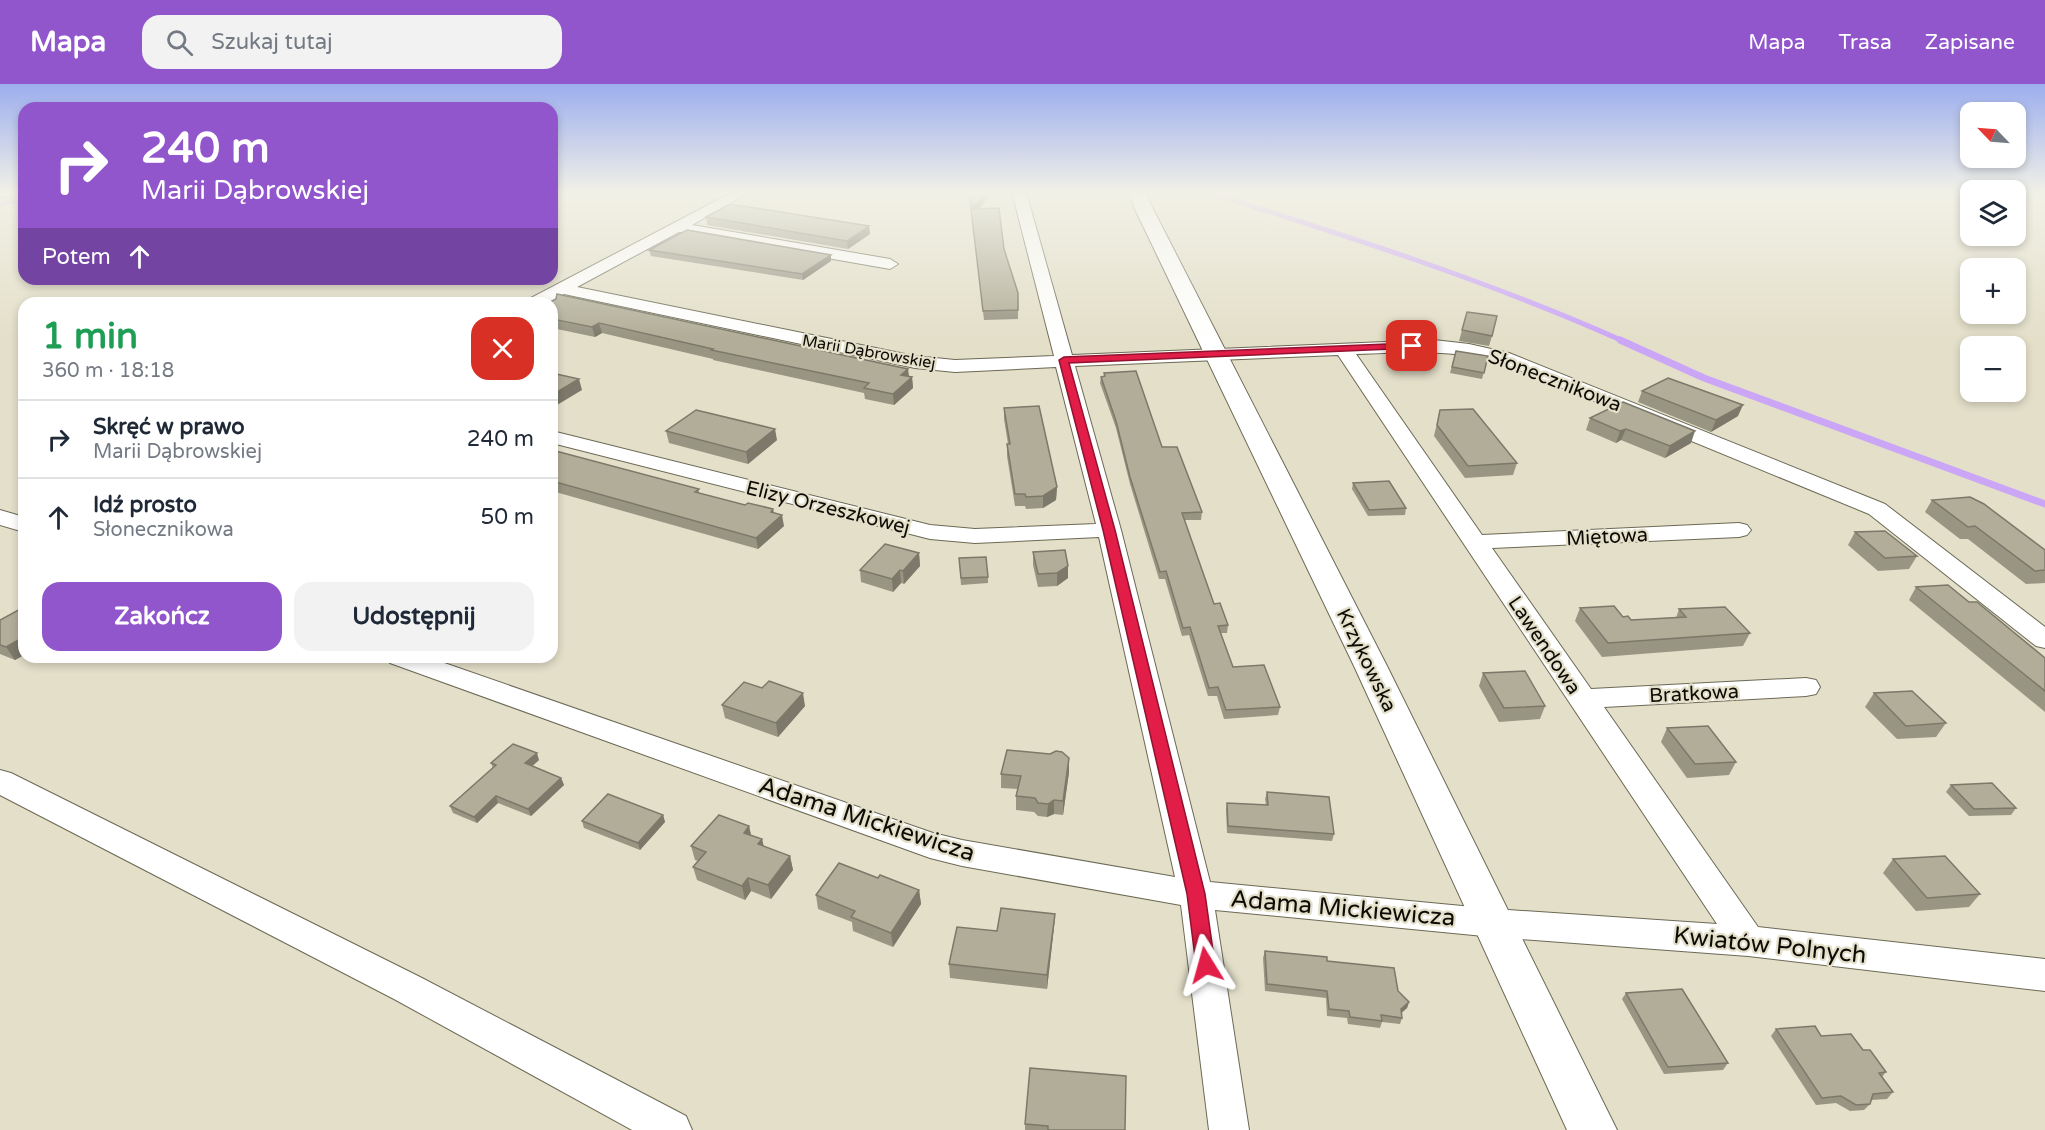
<!DOCTYPE html>
<html lang="pl">
<meta charset="utf-8">
<style>
:root{--surface:#fff;--page:#f2f2f3;--text:#1f2937;--muted:#747a83;--line:#e0e1e3;--accent:#9155cc}
body{margin:0;font-family:"Varela Round",sans-serif;background:var(--page);color:var(--text);height:100vh;display:flex;flex-direction:column;font-size:22px;white-space:nowrap}
*{box-sizing:border-box;margin:0}
p{font-size:20px;color:var(--muted)}
.icon{flex:none;width:33px;height:33px;fill:none;stroke:currentColor;stroke-width:2;stroke-linecap:round;stroke-linejoin:round}
.map{position:relative;flex:1;overflow:hidden}
.panel{position:absolute;left:18px;top:213px;width:540px;height:366px;display:flex;flex-direction:column;background:var(--surface);border-radius:18px;box-shadow:0 3px 9px #0003}
.panel>*{flex:none}
.banner{position:absolute;left:18px;top:18px;width:540px;height:183px;border-radius:18px;box-shadow:0 3px 9px #0003;background:#9155cc;color:#fff;overflow:hidden}
.needle{width:39px;rotate:295deg}
.fabs{position:absolute;left:1960px;top:18px;display:grid;gap:12px}
.fabs a{display:grid;place-items:center;width:66px;height:66px;border-radius:12px;background:var(--surface);box-shadow:0 3px 9px #0003;font-size:30px}
.pin{position:absolute;display:grid;place-items:center;width:51px;height:51px;color:#fff;margin:-26px;border-radius:12px;box-shadow:0 3px 9px #0006}
.me{position:absolute;width:66px;margin:-33px;rotate:352deg;stroke-linejoin:round;filter:drop-shadow(0 0 4px #0008)}
.turn{display:flex;align-items:center;gap:21px;height:126px;padding:0 24px;font-size:27px}
.turn .icon{width:78px;height:78px;stroke-width:2.5}
.turn b{display:block;font-size:42px;line-height:51px}
.then{display:flex;align-items:center;height:57px;padding:0 24px;background:#0003;gap:12px;font-size:22px}
.round{display:grid;place-items:center;flex:none;width:63px;height:63px;border-radius:18px;background:var(--page)}
.headline{display:flex;align-items:center;justify-content:space-between;height:102px;padding:0 24px}
h1{font-size:36px;font-weight:700;line-height:45px;color:#1e9e55}
.button{display:flex;gap:12px;margin-top:auto;padding:12px 24px}
.button a{flex:1;height:69px;border-radius:18px;background:var(--accent);color:#fff;font-size:24px;font-weight:700;line-height:69px;text-align:center}
.button a+a{background:var(--page);color:var(--text)}
ul{padding:0;list-style:none}
li{display:flex;align-items:center;gap:18px;height:78px;padding:0 24px;border-top:2px solid var(--line)}
li div{flex:1}
li b{display:block;font-size:22px}
li em{font-style:normal}
header{display:flex;align-items:center;gap:36px;box-sizing:border-box;height:84px;padding:0 30px;background:var(--accent);color:#fff}
header strong{font-size:28px}
nav{display:flex;gap:33px;margin-inline-start:auto;font-size:21px}
.search{width:420px;height:54px;background:var(--page);display:flex;align-items:center;gap:15px;box-sizing:border-box;padding:0 21px;border-radius:18px;color:var(--muted);font-size:22px}
.map>svg:first-child{display:block}
.lines{fill:none;stroke-linecap:round;stroke-linejoin:round}
.stream-far1{stroke:#cba6f7;stroke-width:5}
.stream{stroke:#cba6f7;stroke-width:7}
.minor-casing{stroke:#6c6955;stroke-width:2}
.tertiary-casing{stroke:#6c6955;stroke-width:2}
.path{stroke:#949181;stroke-width:2;stroke-dasharray:3 1.5;stroke-linecap:butt}
.minor{fill:#fff;fill-rule:evenodd}
.tertiary{fill:#fff;fill-rule:evenodd}
.wall{fill:#989583}
.shaded-wall{fill:#7c796a}
.building{fill:#b1ad98;stroke:#7c796a;stroke-width:1.5}
.route{fill:#e11d48;stroke:#92132f;stroke-width:1.5}
.labels{text-anchor:middle;stroke-width:4.5;stroke-linejoin:round;paint-order:stroke}
.far-street-label{font-size:16px;fill:#0d0b05;stroke:#e3dfc9}
.street-label{font-size:20px;fill:#0d0b05;stroke:#e3dfc9}
.near-street-label{font-size:24px;fill:#0d0b05;stroke:#e3dfc9}
</style>
<header>
<strong>Mapa</strong>
<div class="search"><svg class="icon" aria-label="search" viewBox="0 0 24 24"><circle cx="10" cy="10" r="6"/><path d="M15 15l6 6"/></svg>Szukaj tutaj</div>
<nav><a>Mapa</a><a>Trasa</a><a>Zapisane</a></nav>
</header>
<div class="map">
<svg width="2045" height="1046" viewBox="0 0 2045 1046">
<rect width="100%" height="100%" fill="#e3dfc9"/>
<g class="lines">
<g class="stream-far1">
<path d="M1207 108C1347 152 1489 197 1623 257"/>
<path d="M0 120 24 115"/>
</g>
<path class="stream" d="M1620 256 1704 294 2045 420"/>
<defs>
<g id="minor">
<path d="M733 108H750L692 141 890 175 898 180 890 185 679 148 577 203 915 272 955 276 1054 272 1012 108H1026L1072 271 1434 256 1469 260 1509 269 1885 420 2045 543V564L2036 562 1869 430 1497 277C1445 265 1408 268 1356 270L1482 451 1739 439 1747 441 1751 446 1747 451 1739 453 1492 464 1591 605 1806 594 1816 596 1820 603 1816 610 1806 612 1604 623 1758 843 2045 875V907L1748 872 1494 853 1215 826 1249 1046H1209L1181 821 962 782 930 774 390 579 387 573H427L933 749 962 756 1175 793 1099 453 975 459 930 455 552 359V347L930 441 975 445 1096 440 1056 283 955 288 915 284 564 210 548 219H527L529 215ZM1338 271 1717 840 1494 825 1210 798 1121 446 1075 282Z"/>
<path d="M0 426 24 433V448L0 441Z"/>
<path d="M0 686 11 689 420 893 686 1032 692 1046H632L394 915 0 711Z"/>
</g>
<path id="tertiary" d="M1130 108H1146L1151 121 1387 582 1617 1046H1567L1354 582 1133 121Z"/>
</defs>
<use href="#minor" class="minor-casing"/>
<use href="#tertiary" class="tertiary-casing"/>
<path class="path" d="M0 114 24 110"/>
<use href="#minor" class="minor"/>
<use href="#tertiary" class="tertiary"/>
</g>
<g class="wall">
<path d="M969 108H993L979 125 1004 165 1018 209V235L984 236Z"/>
<path d="M706 133 869 142 870 150 848 165 707 141Z"/>
<path d="M649 166 831 177 803 196 651 172Z"/>
<path d="M552 219 908 285 909 292 912 293 913 304 894 321 865 315 864 309 713 276V275L602 249 595 253 552 244Z"/>
<path d="M1467 228 1492 252 1489 262 1459 257Z"/>
<path d="M1456 267 1488 272 1482 295 1450 289Z"/>
<path d="M1104 289 1162 363 1202 428 1201 436H1184L1214 520 1228 541 1227 549H1221L1233 583 1280 623 1278 631 1224 635 1217 612H1208L1189 551 1182 552 1165 495H1159L1130 400 1116 344 1100 299 1101 293 1104 292Z"/>
<path d="M1642 307 1738 332 1711 348 1638 318Z"/>
<path d="M1004 324 1057 403 1056 416 1043 424 1026 425 1025 422H1015L1007 372V360H1008L1004 335Z"/>
<path d="M1440 326 1517 379 1513 391 1465 394 1434 352Z"/>
<path d="M1590 334 1691 359 1665 374 1621 356 1616 359 1586 346Z"/>
<path d="M666 347 777 356 748 380 669 359Z"/>
<path d="M552 366 699 405V409L745 421 773 425 774 429 784 442 758 465 552 407Z"/>
<path d="M1353 399 1406 424 1405 431 1368 432 1352 405Z"/>
<path d="M1932 416 2045 466V499L2026 500 1968 455H1960L1925 428Z"/>
<path d="M1855 448 1917 472 1909 485 1878 487 1848 461Z"/>
<path d="M1033 468 1068 494 1057 502 1038 503 1033 481Z"/>
<path d="M919 469 920 482 904 500 901 499 893 508 861 498 860 486Z"/>
<path d="M959 474 988 493V499L961 501Z"/>
<path d="M1916 503 2045 574V628L1909 516Z"/>
<path d="M24 523V571L15 576 0 570V536Z"/>
<path d="M1580 524 1623 533 1631 536 1676 534 1679 525 1750 549 1743 562 1602 573 1575 537Z"/>
<path d="M1483 589 1545 622 1540 635 1499 638 1479 602Z"/>
<path d="M1874 609 1946 639 1936 653 1897 655 1865 623Z"/>
<path d="M722 621 805 622 778 653 725 634Z"/>
<path d="M1667 644 1736 678 1729 691 1687 694 1661 658Z"/>
<path d="M539 676 532 682 561 694 564 701 531 732 498 719 477 739 453 729 450 722 493 684 491 679Z"/>
<path d="M1069 688 1063 731 1054 730 1047 733 1038 732 1034 728 1016 726V712L1018 705 1001 704V690Z"/>
<path d="M1951 701 2016 724 2011 731 1969 732 1946 708Z"/>
<path d="M1267 708 1334 750 1332 757 1227 749 1226 725 1227 719 1266 721 1265 715Z"/>
<path d="M663 731 665 738 640 766 584 744 582 737Z"/>
<path d="M749 742 751 751 762 755 764 763 790 772 793 786 771 815 751 807 745 816 697 796 693 783 698 777 695 776 691 762Z"/>
<path d="M1893 775 1980 810 1969 823 1916 827 1883 789Z"/>
<path d="M878 794 919 806 921 820 893 863 853 847 852 838 818 825 816 811Z"/>
<path d="M1055 830 1054 843 1047 905 950 894 949 880 997 847Z"/>
<path d="M1265 867 1327 877 1398 907 1409 918 1407 924 1401 929 1402 934 1400 940 1382 938 1380 944 1348 940 1347 934 1327 932 1326 914 1265 907 1263 874Z"/>
<path d="M1626 909 1728 979 1723 986 1664 990 1622 915Z"/>
<path d="M1776 945 1821 952 1863 966 1886 988 1882 993 1893 1008 1887 1015 1871 1016 1870 1020 1864 1026 1850 1027 1836 1019 1816 1021 1771 952Z"/>
<path d="M1025 1040 1125 1046H1025Z"/>
</g>
<g class="shaded-wall">
<path d="M986 108H993L972 133V125Z"/>
<path d="M869 142 870 150 848 165 847 157Z"/>
<path d="M831 171V177L803 196 802 190Z"/>
<path d="M599 239 602 249 595 253 592 243Z"/>
<path d="M908 285 909 296 901 291Z"/>
<path d="M912 293 913 304 894 321 893 310Z"/>
<path d="M579 295 582 306 552 324V311Z"/>
<path d="M1743 321 1738 332 1711 348 1716 336Z"/>
<path d="M775 345 777 356 748 380 746 368Z"/>
<path d="M1626 345 1621 356 1616 359 1620 347Z"/>
<path d="M1695 347 1691 359 1665 374 1670 362Z"/>
<path d="M1057 403 1056 416 1043 424V412Z"/>
<path d="M773 425 775 437 782 431 784 442 758 465 756 454 771 428Z"/>
<path d="M919 469 920 482 904 500 903 487Z"/>
<path d="M1068 482V494L1057 502V489Z"/>
<path d="M900 486 901 499 893 508 892 495Z"/>
<path d="M24 553V571L15 576 6 563Z"/>
<path d="M803 609 805 622 778 653 776 639Z"/>
<path d="M537 669 539 676 528 686 525 679Z"/>
<path d="M1069 674V688L1063 731V717Z"/>
<path d="M561 694 564 701 531 732 528 725Z"/>
<path d="M496 712 498 719 477 739 474 733Z"/>
<path d="M1054 716V730L1047 733 1048 720Z"/>
<path d="M663 731 665 738 640 766 638 759Z"/>
<path d="M749 742 752 756 744 749Z"/>
<path d="M762 755 765 769 758 760Z"/>
<path d="M790 772 793 786 771 815 768 801Z"/>
<path d="M748 794 751 807 745 816 742 802Z"/>
<path d="M919 806 921 820 893 863 891 849Z"/>
<path d="M1055 830 1054 843 1047 905V891Z"/>
<path d="M1409 918 1407 924 1398 932 1401 925Z"/>
</g>
<g class="building">
<path d="M969 108H986L972 125 999 124 1004 165 1018 209V226L983 227Z"/>
<path d="M730 120 869 142 847 157 706 133Z"/>
<path d="M687 146 831 171 802 190 649 166Z"/>
<path d="M557 210 908 285 901 291 912 293 893 310 864 304 869 299 711 266 713 265 599 239 592 243 552 235V219H548L556 215Z"/>
<path d="M1467 228 1497 232 1492 252 1462 246Z"/>
<path d="M1456 267 1488 272 1484 289 1452 283Z"/>
<path d="M1136 287 1162 363H1177L1202 428 1182 429 1214 520 1220 519 1228 541 1218 542 1233 583 1264 581 1280 623 1226 626 1218 603 1209 604 1190 543 1183 544 1166 487 1160 488 1130 393 1116 337 1101 293 1105 292 1104 289Z"/>
<path d="M552 289 579 295 552 311Z"/>
<path d="M1668 294 1743 321 1716 336 1642 307Z"/>
<path d="M1623 318 1695 347 1670 362 1626 345 1620 347 1590 334Z"/>
<path d="M1039 322 1057 403 1043 412 1026 413 1025 410H1015L1007 360H1010L1004 324Z"/>
<path d="M1473 325 1517 379 1468 382 1437 341 1440 326Z"/>
<path d="M696 326 775 345 746 368 666 347Z"/>
<path d="M552 366 699 405 695 408 745 421 748 419 773 425 771 428 782 431 756 454 552 397Z"/>
<path d="M1389 397 1406 424 1369 426 1353 399Z"/>
<path d="M1970 413 1984 420 2045 466V486L2035 487 1975 442 1968 443 1932 416Z"/>
<path d="M1885 447 1917 472 1885 474 1855 448Z"/>
<path d="M885 460 919 469 903 487 900 486 892 495 860 486Z"/>
<path d="M1065 466 1068 482 1057 489 1038 490 1033 468Z"/>
<path d="M986 473 988 493 961 494 959 474Z"/>
<path d="M1948 501 1969 518H1977L2045 574V607L1916 503Z"/>
<path d="M1614 522 1623 533 1628 532 1631 536 1686 533 1679 525 1725 523 1750 549 1608 559 1580 524Z"/>
<path d="M24 523V553L6 563 0 561V536Z"/>
<path d="M1525 587 1545 622 1504 624 1483 589Z"/>
<path d="M769 597 803 609 776 639 722 621 744 598 762 604Z"/>
<path d="M1912 607 1946 639 1906 642 1874 609Z"/>
<path d="M1708 642 1736 678 1695 680 1667 644Z"/>
<path d="M513 660 537 669 525 679 561 694 528 725 496 712 474 733 450 722 496 681 491 679Z"/>
<path d="M1007 666 1050 670 1056 667 1062 668 1069 674 1063 717 1054 716 1048 720 1038 719 1035 714 1016 712 1021 692 1001 690Z"/>
<path d="M1992 699 2016 724 1974 725 1951 701Z"/>
<path d="M1267 708 1329 713 1334 750 1228 742 1227 719 1268 721Z"/>
<path d="M608 710 663 731 638 759 582 737Z"/>
<path d="M719 731 749 742 744 749 762 755 758 760 790 772 768 801 748 794 742 802 693 783 706 768 691 762Z"/>
<path d="M1945 772 1980 810 1927 814 1893 775Z"/>
<path d="M839 779 878 794 880 791 919 806 891 849 851 833 855 827 816 811Z"/>
<path d="M1001 824 1055 830 1047 891 949 880 957 843 997 847Z"/>
<path d="M1265 867 1327 873V877L1394 884 1398 907 1409 918 1401 925 1402 934 1381 931 1382 937 1350 933 1349 927 1329 925 1327 907 1267 900Z"/>
<path d="M1682 905 1728 979 1668 983 1626 909Z"/>
<path d="M1815 942 1821 952 1851 950 1863 966H1870L1886 988 1879 989 1893 1008 1873 1010 1870 1020 1856 1021 1841 1012 1822 1014 1776 945Z"/>
<path d="M1030 984 1126 992 1125 1046H1048V1042L1025 1040Z"/>
</g>
<linearGradient id="sky" x2="0" y2="1"><stop stop-color="#9caeee"/><stop offset="0.43" stop-color="#f2f1e7"/><stop offset="1" stop-color="#f2f1e7" stop-opacity="0"/></linearGradient>
<rect width="2045" height="254" fill="url(#sky)"/>
<path class="route" d="M1412 259 1416 262 1415 264 1069 279 1115 446 1205 810 1215 881 1213 887 1206 889 1199 887 1196 881 1187 810 1103 446 1059 276 1064 273Z"/>
<g class="labels">
<g class="far-street-label">
<text transform="translate(869 267) rotate(10)" y="6">Marii Dąbrowskiej</text>
</g>
<g class="street-label">
<text transform="translate(1555 296) rotate(21)" y="7">Słonecznikowa</text>
<text transform="translate(828 423) rotate(14)" y="7">Elizy Orzeszkowej</text>
<text transform="translate(1607 452) rotate(-3)" y="7">Miętowa</text>
<text transform="translate(1545 561) rotate(56)" y="7">Lawendowa</text>
<text transform="translate(1367 576) rotate(64)" y="7">Krzykowska</text>
<text transform="translate(1694 609) rotate(-3)" y="7">Bratkowa</text>
</g>
<g class="near-street-label">
<text transform="translate(867 735) rotate(18)" y="8">Adama Mickiewicza</text>
<text transform="translate(1343 824) rotate(5)" y="8">Adama Mickiewicza</text>
<text transform="translate(1770 861) rotate(6)" y="8">Kwiatów Polnych</text>
</g>
</g>
</svg>
<div class="fabs">
<a><svg class="needle" viewBox="-14 -14 28 28"><path d="M0-13l5 13h-10z" fill="#e53935"/><path d="M0 13l5-13h-10z" fill="#747a83"/></svg></a>
<a><svg class="icon" aria-label="layers" viewBox="0 0 24 24"><path d="M12 4l9 5-9 5-9-5zM3 14l9 5 9-5"/></svg></a>
<a>+</a>
<a>−</a>
</div>
<div class="pin" style="left:1412px;top:262px;background:#d93025"><svg class="icon" aria-label="arrive" viewBox="0 0 24 24"><path d="M6 21V4h12l-3 4 3 4H6"/></svg></div>
<svg class="me" style="left:1206px;top:881px" viewBox="-20 -20 40 40"><path d="M0-17L14 15 0 8-14 15z" fill="#e11d48" stroke="#fff" stroke-width="4"/></svg>
<div class="banner">
<div class="turn"><svg class="icon" aria-label="right" viewBox="0 0 24 24"><path d="M7 20v-9h11M14 6l5 5-5 5"/></svg><div><b>240 m</b>Marii Dąbrowskiej</div></div>
<div class="then">Potem<svg class="icon" aria-label="ahead" viewBox="0 0 24 24"><path d="M12 20V5M6 11l6-6 6 6"/></svg></div>
</div>
<section class="panel">
<div class="headline"><div><h1>1 min</h1><p>360 m · 18:18</p></div><a class="round" style="background:#d93025;color:#fff"><svg class="icon" aria-label="close" viewBox="0 0 24 24"><path d="M6 6l12 12M18 6L6 18"/></svg></a></div>
<ul>
<li><svg class="icon" aria-label="right" viewBox="0 0 24 24"><path d="M7 20v-9h11M14 6l5 5-5 5"/></svg><div><b>Skręć w prawo</b><p>Marii Dąbrowskiej</p></div><em>240 m</em></li>
<li><svg class="icon" aria-label="ahead" viewBox="0 0 24 24"><path d="M12 20V5M6 11l6-6 6 6"/></svg><div><b>Idź prosto</b><p>Słonecznikowa</p></div><em>50 m</em></li>
</ul>
<div class="button"><a>Zakończ</a><a>Udostępnij</a></div>
</section>
</div>
